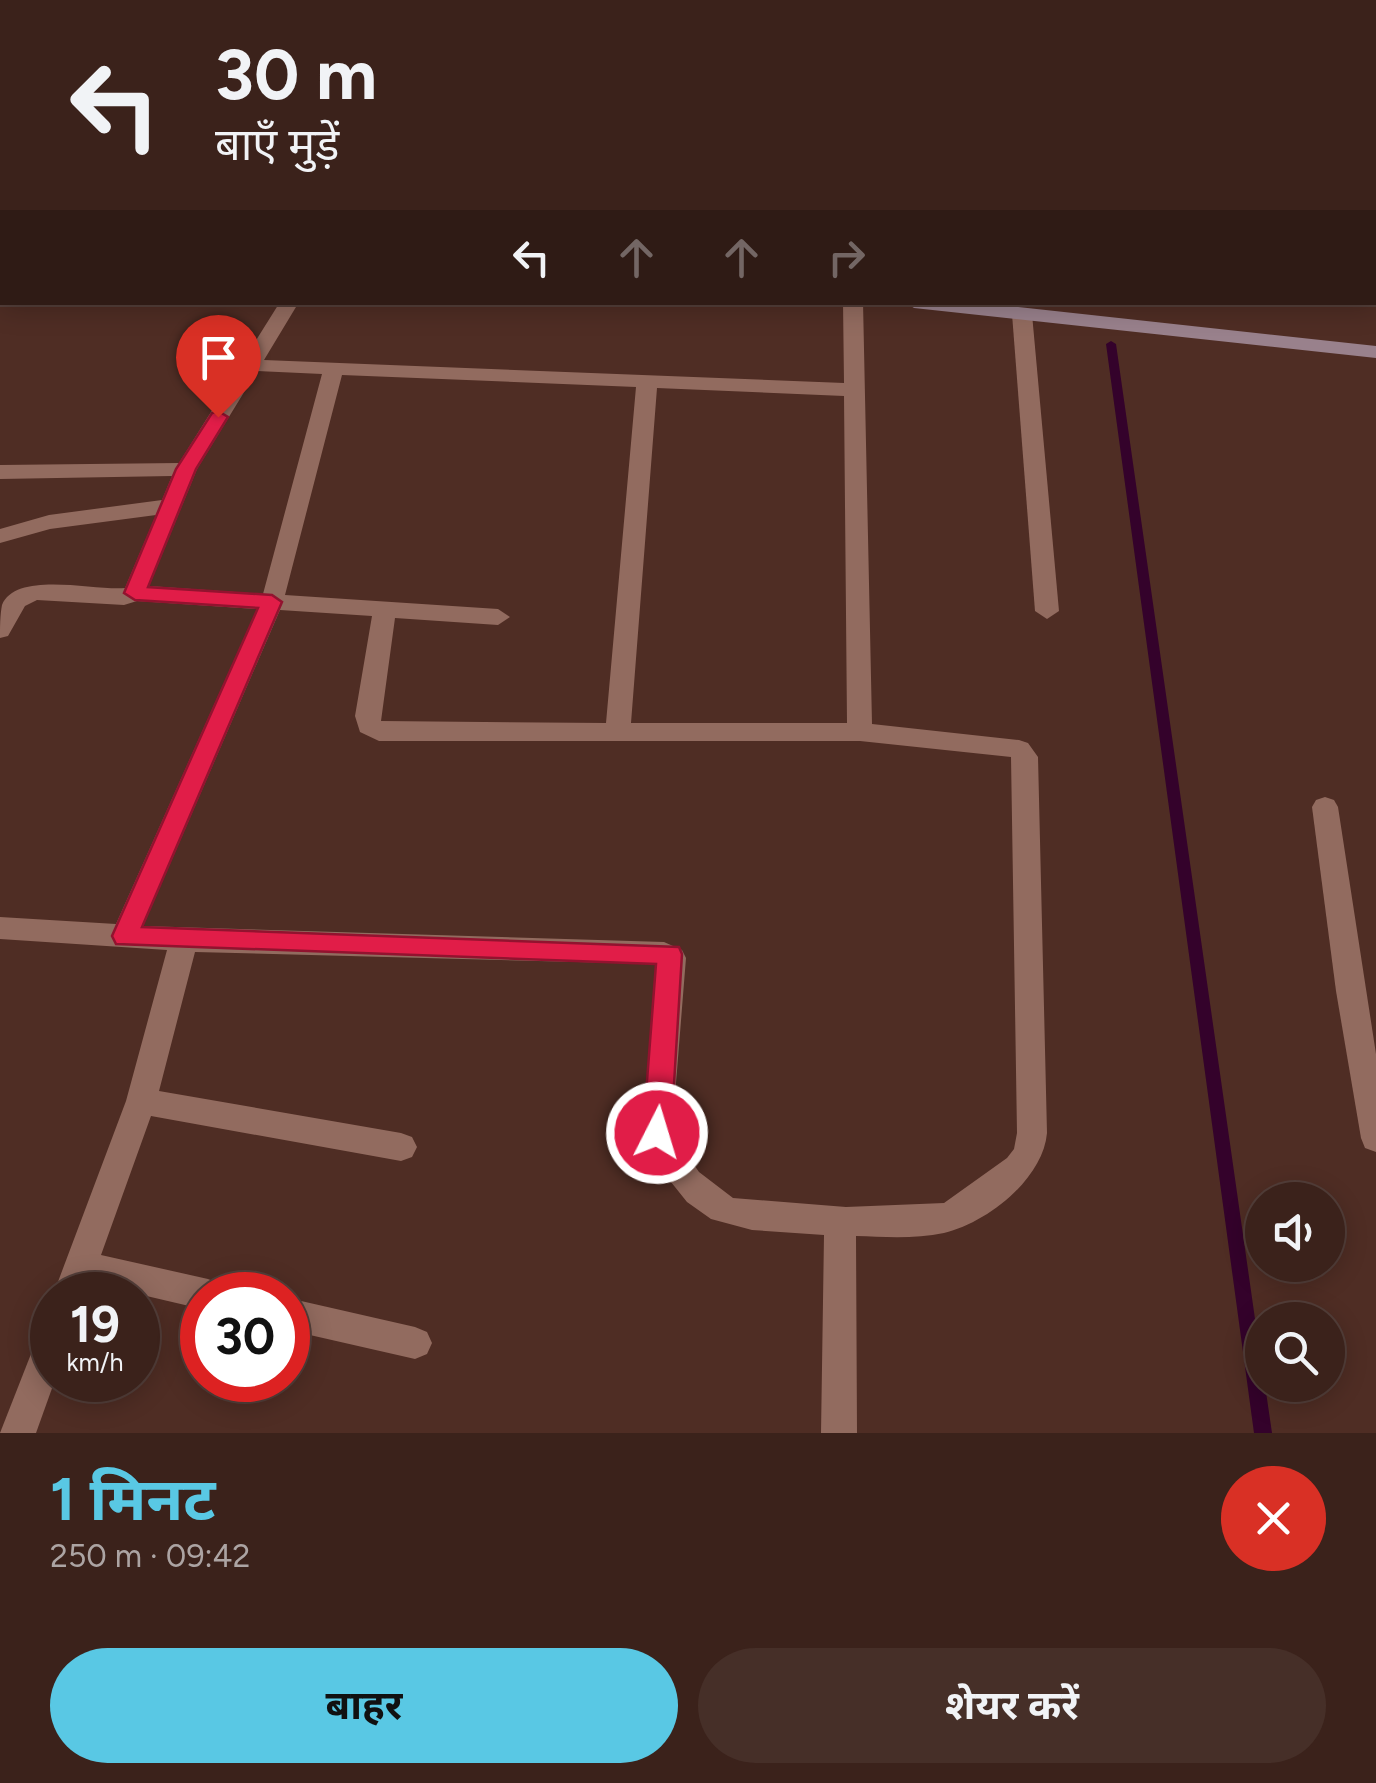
<!DOCTYPE html>
<html lang="hi">
<meta charset="utf-8">
<style>
:root{--surface:#3b221b;--page:#462f28;--text:#f1f3f6;--muted:#aca4a3;--line:#543f3a;--accent:#59c8e4}
body{margin:0;font-family:Figtree,"Noto Sans Devanagari",sans-serif;background:var(--page);color:var(--text);height:100vh;display:flex;flex-direction:column;font-size:38px;white-space:nowrap}
*{box-sizing:border-box;margin:0}
p{font-size:32px;color:var(--muted)}
.icon{flex:none;width:55px;height:55px;fill:none;stroke:currentColor;stroke-width:2;stroke-linecap:round;stroke-linejoin:round}
.map{position:relative;height:1433px;overflow:hidden}
.sheet{display:flex;flex-direction:column;background:var(--surface);flex:1}
.sheet>*{flex:none}
.guide{position:absolute;left:0px;top:0px;width:1378px;height:305px;box-shadow:0 5px 25px #0003,0 0 0 2px var(--line);background:#3b221b;color:var(--text);overflow:hidden}
.buttons{position:absolute;left:1245px;top:1182px;display:grid;gap:20px}
.buttons a{display:grid;place-items:center;width:100px;height:100px;border-radius:50%;background:var(--surface);box-shadow:0 5px 25px #0003,0 0 0 2px var(--line);font-size:50px}
.speed{position:absolute;left:30px;top:1272px;display:flex;gap:20px;font-size:50px;font-weight:700;text-align:center}
.speed>*{display:grid;place-content:center;width:130px;height:130px;border-radius:50%;background:var(--surface);box-shadow:0 5px 25px #0003,0 0 0 2px var(--line);line-height:1}
.speed small{font-size:25px;font-weight:400}
.speed .limit{border:15px solid #d22;background:#fff;color:#111}
.pin{position:absolute;display:grid;place-items:center;width:85px;height:85px;color:#fff;margin:-102px -42px;border-radius:50% 50% 50% 0;rotate:-45deg;box-shadow:0 0 10px #0007}
.pin .icon{rotate:45deg}
.me{position:absolute;width:110px;margin:-55px;rotate:5deg;stroke-linejoin:round;filter:drop-shadow(0 0 8px #0008)}
.turn{display:flex;align-items:center;gap:35px;height:210px;padding:0 50px;font-size:45px}
.turn .icon{width:130px;height:130px;stroke-width:2.5}
.turn b{display:block;font-size:70px;line-height:85px}
.lanes{display:flex;align-items:center;height:95px;padding:0 50px;background:#0003;justify-content:center;gap:50px;direction:ltr}
.lanes .off{opacity:.35}
.round{display:grid;place-items:center;flex:none;width:105px;height:105px;border-radius:52px;background:var(--page)}
.overview{display:flex;align-items:center;justify-content:space-between;height:170px;padding:0 50px}
h1{font-size:60px;font-weight:700;line-height:75px;color:var(--accent)}
.button{display:flex;gap:20px;margin-top:auto;padding:20px 50px}
.button a{flex:1;height:115px;border-radius:60px;background:var(--accent);color:#111;font-size:40px;font-weight:700;line-height:115px;text-align:center}
.button a+a{background:var(--page);color:var(--text)}
.map>svg:first-child{display:block}
.lines{fill:none;stroke-linecap:round;stroke-linejoin:round}
.stream{fill:#34022b;fill-rule:evenodd}
.street{fill:#926b5f;fill-rule:evenodd}
.secondary{fill:#99818c;fill-rule:evenodd}
.route{fill:#e11d48;stroke:#92132f;stroke-width:2.5}
</style>
<div class="map">
<svg width="1376" height="1433" viewBox="0 0 1376 1433">
<rect width="100%" height="100%" fill="#4f2d24"/>
<g class="lines">
<g class="stream">
<path d="M1054 0H1062V2H1055Z"/>
<path d="M1111 341 1116 344 1262 1368V1385H1265L1272 1433H1254L1106 344Z"/>
</g>
<g class="street">
<rect x="43" y="0" width="14" height="2"/>
<rect x="93" y="0" width="14" height="2"/>
<rect x="635" y="0" width="14" height="2"/>
<rect x="748" y="0" width="14" height="2"/>
<path d="M860 0H874L875 2H861Z"/>
<path d="M960 0H974L975 2H961Z"/>
<path d="M1289 0H1303L1304 2H1290Z"/>
<rect x="1375" y="26" width="1" height="10"/>
<path d="M2 32V42L0 43V33Z"/>
<rect x="1375" y="109" width="1" height="11"/>
<rect x="1375" y="168" width="1" height="10"/>
<rect x="1375" y="226" width="1" height="10"/>
<path d="M280 302H299L264 360 844 383 843 302H863L872 724 1019 740 1028 743 1038 757 1047 1133C1043 1179 987 1223 944 1233 916 1239 885 1237 856 1236L857 1433H821L824 1235 752 1230 711 1219 687 1202 659 1167 642 1133 657 964 195 952 159 1091 401 1133 412 1137 417 1147 412 1157 401 1161 151 1116 101 1255 208 1279 220 1284 225 1295H202V1309L91 1283 87 1295H53L126 1101 167 950 0 939V917L116 924 257 609 137 601 124 605 37 600 25 606 8 636 0 638C0 628 0 615 2 605 16 570 95 591 125 588L156 515 50 529 0 543V529L49 515 162 500 172 476 0 479V465L179 463ZM257 371 322 374 263 594 149 586 197 469ZM342 375 636 387 606 723 381 721 395 618 498 625 510 617 498 609 285 595ZM657 388 844 396 847 723H631ZM280 610 372 616 355 716 360 732 379 741H860L1011 757 1017 1133 1014 1149 1007 1158 944 1203 846 1207 733 1198 699 1172 672 1133 686 958 682 950 664 942 143 926Z"/>
<path d="M1022 308 1032 314 1059 611 1047 619 1035 611 1012 314Z"/>
<path d="M1325 797 1334 800 1338 807 1376 1054V1152L1365 1148 1361 1138 1336 991 1312 807 1316 800Z"/>
<path d="M288 1298 415 1327 427 1332 432 1343 427 1354 415 1359 288 1330Z"/>
<path d="M52 1326 55 1380 36 1433H0L40 1331Z"/>
</g>
<g class="secondary">
<path d="M0 274 2 275V287L0 286Z"/>
<path d="M905 302H972L1376 346V358L914 308Z"/>
</g>
</g>
<path class="route" d="M218 411 228 417 196 469 148 587 272 595 282 602 142 927 679 947 682 954 671 1133 667 1142 657 1146 647 1142 643 1133 656 964 116 944 112 936 258 608 135 600 124 593 176 469 212 413Z"/>
</svg>
<div class="buttons">
<a><svg class="icon" aria-label="sound" viewBox="0 0 24 24"><path d="M4 9h4l5-4v14l-5-4H4zM17 9q2 3 0 6"/></svg></a>
<a><svg class="icon" aria-label="search" viewBox="0 0 24 24"><circle cx="10" cy="10" r="6"/><path d="M15 15l6 6"/></svg></a>
</div>
<div class="speed"><div>19<small>km/h</small></div><div class="limit">30</div></div>
<div class="pin" style="left:218px;top:417px;background:#d93025"><svg class="icon" aria-label="arrive" viewBox="0 0 24 24"><path d="M6 21V4h12l-3 4 3 4H6"/></svg></div>
<svg class="me" style="left:657px;top:1133px" viewBox="-20 -20 40 40"><circle r="17" fill="#e11d48" stroke="#fff" stroke-width="3"/><path d="M0-11L8 9 0 5-8 9z" fill="#fff"/></svg>
<div class="guide">
<div class="turn"><svg class="icon" aria-label="left" viewBox="0 0 24 24"><path d="M17 20v-9H6M10 6l-5 5 5 5"/></svg><div><b>30 m</b>बाएँ मुड़ें</div></div>
<div class="lanes"><svg class="icon" aria-label="left" viewBox="0 0 24 24"><path d="M17 20v-9H6M10 6l-5 5 5 5"/></svg><svg class="icon off" aria-label="ahead" viewBox="0 0 24 24"><path d="M12 20V5M6 11l6-6 6 6"/></svg><svg class="icon off" aria-label="ahead" viewBox="0 0 24 24"><path d="M12 20V5M6 11l6-6 6 6"/></svg><svg class="icon off" aria-label="right" viewBox="0 0 24 24"><path d="M7 20v-9h11M14 6l5 5-5 5"/></svg></div>
</div>
</div>
<section class="sheet">
<div class="overview"><div><h1>1 मिनट</h1><p>250 m · 09:42</p></div><a class="round" style="background:#d93025;color:#fff"><svg class="icon" aria-label="close" viewBox="0 0 24 24"><path d="M6 6l12 12M18 6L6 18"/></svg></a></div>
<div class="button"><a>बाहर</a><a>शेयर करें</a></div>
</section>
